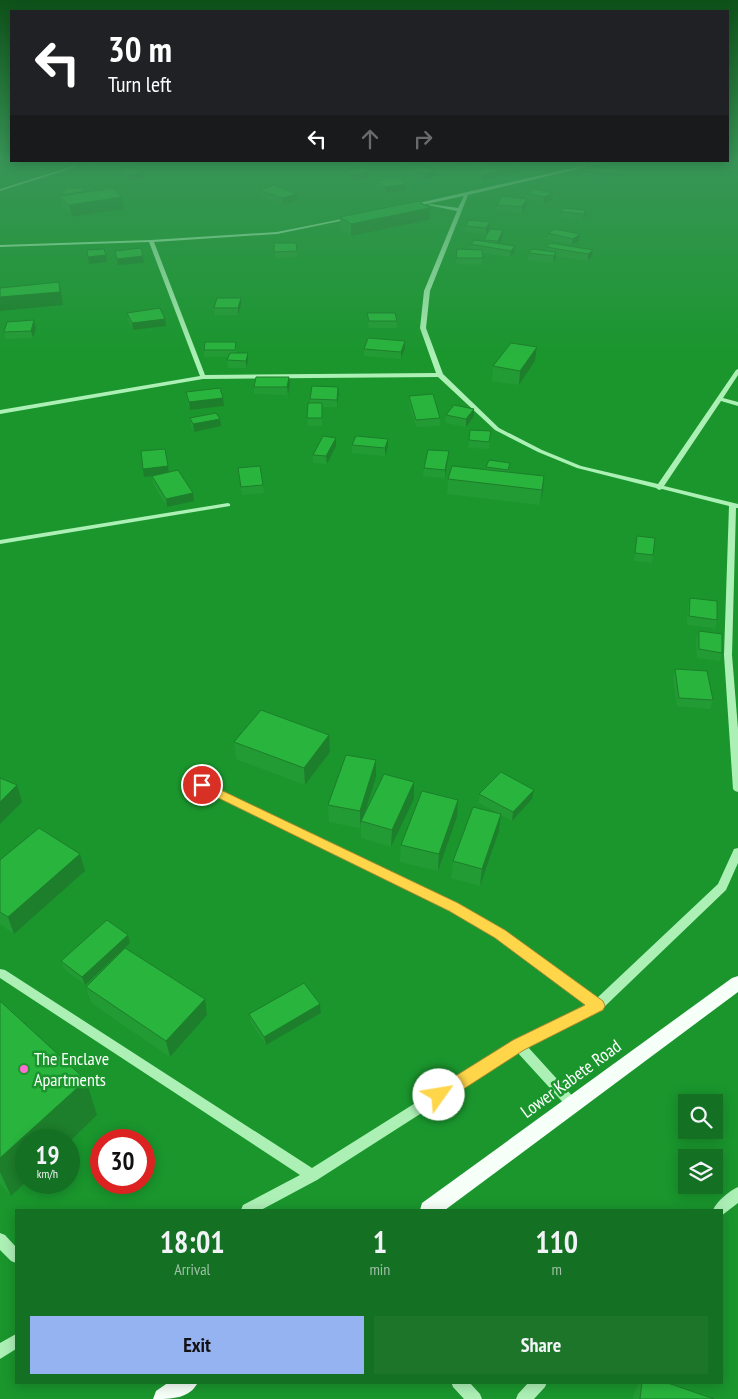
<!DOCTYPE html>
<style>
:root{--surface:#147022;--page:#1d752a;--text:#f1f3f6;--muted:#9dc1a5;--accent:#95b2f1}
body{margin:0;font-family:"PT Sans Narrow",sans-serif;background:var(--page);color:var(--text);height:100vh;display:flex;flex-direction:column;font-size:19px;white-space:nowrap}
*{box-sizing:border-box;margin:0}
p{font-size:16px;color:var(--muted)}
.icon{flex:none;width:28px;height:28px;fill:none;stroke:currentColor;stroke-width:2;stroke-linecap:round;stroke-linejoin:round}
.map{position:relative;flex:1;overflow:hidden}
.sheet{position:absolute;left:15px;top:1209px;width:708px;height:175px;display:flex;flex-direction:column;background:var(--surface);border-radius:0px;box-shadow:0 2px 12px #0003}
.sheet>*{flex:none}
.top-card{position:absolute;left:10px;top:10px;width:719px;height:152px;border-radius:0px;box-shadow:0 2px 12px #0003;background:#202124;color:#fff;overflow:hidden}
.tools{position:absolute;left:678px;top:1094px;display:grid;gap:10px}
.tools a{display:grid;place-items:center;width:45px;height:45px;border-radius:0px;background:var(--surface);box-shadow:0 2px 12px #0003;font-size:25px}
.speed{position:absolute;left:15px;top:1129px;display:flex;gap:10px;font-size:25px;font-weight:700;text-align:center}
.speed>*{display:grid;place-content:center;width:65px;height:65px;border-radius:50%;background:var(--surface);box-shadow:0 2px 12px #0003;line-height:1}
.speed small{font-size:12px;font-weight:400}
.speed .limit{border:8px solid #d22;background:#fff;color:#111}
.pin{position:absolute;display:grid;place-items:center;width:42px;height:42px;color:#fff;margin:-21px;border:2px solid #fff;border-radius:50%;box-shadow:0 1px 5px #0007}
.me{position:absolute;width:55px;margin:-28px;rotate:58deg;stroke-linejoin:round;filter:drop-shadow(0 0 4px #0008)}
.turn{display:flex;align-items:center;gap:18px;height:105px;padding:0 15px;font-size:22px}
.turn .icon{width:65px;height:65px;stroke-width:2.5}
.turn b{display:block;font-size:35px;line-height:42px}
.lanes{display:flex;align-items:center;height:48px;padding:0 15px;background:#0003;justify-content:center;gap:25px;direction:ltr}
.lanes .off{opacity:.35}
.eta{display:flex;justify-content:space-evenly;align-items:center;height:85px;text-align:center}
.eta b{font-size:30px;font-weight:800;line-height:35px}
.primary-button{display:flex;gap:10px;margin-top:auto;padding:10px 15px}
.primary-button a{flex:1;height:58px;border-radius:0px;background:var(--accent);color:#111;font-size:20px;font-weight:800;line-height:58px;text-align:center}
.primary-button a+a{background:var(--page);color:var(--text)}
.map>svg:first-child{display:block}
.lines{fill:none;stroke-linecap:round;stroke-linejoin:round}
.minor{fill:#adf0b6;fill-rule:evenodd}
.major{fill:#f6fff8;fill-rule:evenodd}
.wall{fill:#239b34}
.shaded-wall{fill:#1d7e2b}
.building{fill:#29b43d;stroke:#1d7e2b}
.route{fill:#ffd54a;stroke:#a68a30}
.poi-dot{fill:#ff6cd2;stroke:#1a962d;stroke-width:2}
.labels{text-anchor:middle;stroke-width:5;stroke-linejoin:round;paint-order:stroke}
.near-poi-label{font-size:18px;fill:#fff;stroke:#1a962d;text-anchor:start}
.near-street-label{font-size:18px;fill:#fff;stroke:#1a962d}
</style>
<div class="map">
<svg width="738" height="1399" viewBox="0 0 738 1399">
<rect width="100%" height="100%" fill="#1a962d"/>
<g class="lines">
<g class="minor">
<path d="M604 161H612L468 195 430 291 426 328 443 374 499 428 542 450 581 466 658 484 736 370 738 369V375L723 398 738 402V406L721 401 664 486 738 504V508H736L732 655 738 729V792L735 791 733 789 724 655 729 506 662 489 659 490 656 488 577 468 538 452 495 430 438 377 203 379 0 414V410L200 376 149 242 0 247V245L151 240 277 232 352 217 350 219 277 234 154 242 205 375 436 373 420 328 424 291 457 211 428 205 430 204 458 208 464 196 412 207 410 205Z"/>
<path d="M73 166 76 167 0 191V189Z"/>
<path d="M228 503 230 504V506L0 544V540Z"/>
<path d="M202 782 457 904 504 931 596 999 718 884 734 849 738 848V863L726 890 601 1010 527 1046 577 1101 579 1105 577 1109 573 1111 569 1109 517 1052 317 1180 261 1210H241L243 1205 300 1175 0 978V969L5 970 312 1168 514 1041 587 1005 496 937 449 910 199 787 197 785 199 783Z"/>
<path d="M738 1187V1203L721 1216V1210H713C717 1201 729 1191 738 1187Z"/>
<path d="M0 1233 5 1235 16 1247V1263L11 1261 0 1250Z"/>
<path d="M16 1334V1349L0 1359V1343Z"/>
<path d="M451 1382H469L480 1394 482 1399H464L453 1387Z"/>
<path d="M529 1382H547L545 1387 534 1399H516L518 1394Z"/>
</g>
<g class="major">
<path d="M738 976V992L445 1210H420L422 1203 732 978Z"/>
<path d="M169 1382H198C190 1399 171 1399 153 1399L156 1391Z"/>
</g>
</g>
<g class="wall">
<path d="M86 161H109L95 165Z"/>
<path d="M353 161H385L365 167 353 163Z"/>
<path d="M434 161 457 167 441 170 434 167Z"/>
<path d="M477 161H530V164L522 167 521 172 482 181 473 177 474 171 484 169 477 166Z"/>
<path d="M405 168 437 170V176L425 180 405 174Z"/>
<path d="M619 169 618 175 615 180 583 177V171Z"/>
<path d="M116 170 143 172 144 178 127 182 116 176Z"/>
<path d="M345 172 369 178 352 181 345 178Z"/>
<path d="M376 181 406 184V190L385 193 376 187Z"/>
<path d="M259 190 298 200 283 205 259 196Z"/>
<path d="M84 192 122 197 124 209 72 217 62 207 60 196Z"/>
<path d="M527 193 552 200 544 203 527 199V205L522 214 496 211 497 205 526 198Z"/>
<path d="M586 210 585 217 583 220 561 218V212Z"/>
<path d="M340 217 429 220 351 236 340 229Z"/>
<path d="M490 222 489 229 486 235 465 232V226Z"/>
<path d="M503 230V237L499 244 515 246 514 253 510 257 482 253V265L456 264 457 249H470V244L484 241V240Z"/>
<path d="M548 233 580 234 579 241 572 245 547 239Z"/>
<path d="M274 243 297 251V257L275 258Z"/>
<path d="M546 247 593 250 592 256 588 261 556 256V259L553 263 528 260 529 253 546 251Z"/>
<path d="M241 298V305L238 315H215L214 308Z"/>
<path d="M127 313 165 319 166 326 133 330 128 320Z"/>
<path d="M367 313 397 321V328H369Z"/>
<path d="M34 320 36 328 33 338 5 339 4 332Z"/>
<path d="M405 341V348L401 359 364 356V349Z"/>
<path d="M236 342V353L248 361 246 368H228L227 360 228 357H204V350Z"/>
<path d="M537 347 535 361 519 385 492 381 493 366Z"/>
<path d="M290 385 288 395 254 394V387Z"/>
<path d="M186 392 223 398 224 406 190 410 187 400Z"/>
<path d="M339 394 337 407H322V426H308L307 418 310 399Z"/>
<path d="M409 396 440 418V426L416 427 409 403Z"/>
<path d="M474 409V416L466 427 445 423 446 415Z"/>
<path d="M190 418 220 419 221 426 194 432 191 426Z"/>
<path d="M491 431 489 449 468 448 469 440Z"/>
<path d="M352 445 388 447 385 456 352 453Z"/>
<path d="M336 446 327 464 313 463V455Z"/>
<path d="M449 451 448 459 445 478 423 476 424 468Z"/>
<path d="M510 463 509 472 544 476 540 505 447 494 448 479 486 469V467Z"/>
<path d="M238 468 263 485 264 493 242 495Z"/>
<path d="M168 472 193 493 194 501 167 507 153 484 152 476 144 477Z"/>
<path d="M637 536 653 555 652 563 634 561Z"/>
<path d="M690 598 717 620 715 628 687 625 688 606Z"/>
<path d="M699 631 722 653 720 661 697 658 696 640Z"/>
<path d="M675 669 713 700 710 709 677 706 673 677Z"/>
<path d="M329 735 330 752 305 785 236 759 234 742Z"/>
<path d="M376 777 364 815 414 799 391 847 361 838V825L360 828 329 822 328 805Z"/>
<path d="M534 790 532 799 512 821 501 815 499 831 480 886 451 878 453 861 497 813 479 803V794Z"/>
<path d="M457 817 438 871 400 862 401 845Z"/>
<path d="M0 860 85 871 14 934 0 924Z"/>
<path d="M130 943 85 985 64 969 61 961Z"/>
<path d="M86 987 207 1015 170 1057 91 1003Z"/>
<path d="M0 1001 86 1080 97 1115 11 1196 0 1183Z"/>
<path d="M320 1004 321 1013 266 1045 251 1023 249 1014Z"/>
<path d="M639 1382H665L714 1399H633L634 1393Z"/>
</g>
<g class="shaded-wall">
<path d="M94 161H109L95 165Z"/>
<path d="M365 161H385L365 167Z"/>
<path d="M421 161H433L421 164Z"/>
<path d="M497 161H502L501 166 487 170V164Z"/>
<path d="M522 161H530V164L522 167 521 172 482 181V175L518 167V162Z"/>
<path d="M457 162V167L441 170V165Z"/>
<path d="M619 169 618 175 615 180 616 174Z"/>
<path d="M437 170V176L425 180V174Z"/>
<path d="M143 172 144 178 127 182V176Z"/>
<path d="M369 172V178L352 181V175Z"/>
<path d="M406 184V190L385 193V187Z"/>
<path d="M553 193 552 200 544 203V197Z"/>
<path d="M297 194 298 200 283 205 282 198Z"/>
<path d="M122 197 124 209 72 217 69 205Z"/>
<path d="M527 199V205L522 214V207Z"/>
<path d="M430 208 429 220 351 236V224Z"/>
<path d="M586 210 585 217 583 220 584 214Z"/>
<path d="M490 222 489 229 486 235V228Z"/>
<path d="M503 230V237L498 247V241Z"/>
<path d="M580 234 579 241 572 245 573 239Z"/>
<path d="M515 246 514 253 510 257 511 251Z"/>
<path d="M593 250 592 256 588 261V254Z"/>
<path d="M556 252V259L553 263 554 256Z"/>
<path d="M106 255 107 262 89 264 88 257Z"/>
<path d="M143 256 144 263 118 265 117 259Z"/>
<path d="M59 282 63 305 0 311V297Z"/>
<path d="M241 298V305L238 315V308Z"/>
<path d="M165 319 166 326 133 330 132 323Z"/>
<path d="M34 320 36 328 33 338 31 331Z"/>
<path d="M405 341V348L401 359V352Z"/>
<path d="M537 347 535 361 519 385 520 371Z"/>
<path d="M248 353V361L246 368V361Z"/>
<path d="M289 377 290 385 288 395 287 387Z"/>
<path d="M338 387 339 394 337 407V400Z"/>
<path d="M223 398 224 406 190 410 189 402Z"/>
<path d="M474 409V416L466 427V419Z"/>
<path d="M220 419 221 426 194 432 193 424Z"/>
<path d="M336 438V446L327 464 326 456Z"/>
<path d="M388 439V447L385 456V448Z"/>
<path d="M449 451 448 459 445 478V470Z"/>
<path d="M168 466 169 474 144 477 143 469Z"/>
<path d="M544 476 543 491 540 505 542 490Z"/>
<path d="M193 493 194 501 167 507 166 499Z"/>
<path d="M329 735 330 752 305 785 304 768Z"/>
<path d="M376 760V777L362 822 361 821 360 828V811Z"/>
<path d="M414 782V799L391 847 392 830Z"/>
<path d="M17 785 22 802 0 824V802Z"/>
<path d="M534 790 532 799 512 821 513 812Z"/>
<path d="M458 800 457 817 438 871 439 854Z"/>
<path d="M501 814 499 831 480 886 482 869Z"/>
<path d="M80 854 85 871 14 934 8 917Z"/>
<path d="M128 935 130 943 85 985 82 977Z"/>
<path d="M205 999 207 1015 170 1057 166 1041Z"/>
<path d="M320 1004 321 1013 266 1045 264 1037Z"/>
<path d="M86 1080 97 1115 69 1142V1140H26V1182L11 1196 0 1172V1158Z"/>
</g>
<g class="building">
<path d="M434 161H456L457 162 441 165Z"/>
<path d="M480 161H497L487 164Z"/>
<path d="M513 162 522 166 482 175 474 171Z"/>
<path d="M417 164 437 170 425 174 405 168Z"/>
<path d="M587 166 619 169 616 174 583 171Z"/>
<path d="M132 167 143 172 127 176 116 170Z"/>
<path d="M362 168 369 172 352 175 345 172Z"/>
<path d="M398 178 406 184 385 187 376 181Z"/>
<path d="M274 185 297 194 282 198 259 190Z"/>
<path d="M66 188H84L81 192 61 195Z"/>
<path d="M112 188 122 197 69 205 60 196Z"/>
<path d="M535 189 553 193 544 197 527 193Z"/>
<path d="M502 196 527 199 522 207 497 205Z"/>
<path d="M418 201 430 208 351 224 340 217Z"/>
<path d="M563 208 586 210 584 214 561 212Z"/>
<path d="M469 220 490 222 486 228 465 226Z"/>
<path d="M490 229 503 230 498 241 484 240Z"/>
<path d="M555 229 580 234 573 239 548 233Z"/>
<path d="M475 240 515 246 511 251 470 244Z"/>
<path d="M274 243H296L297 251 274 252Z"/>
<path d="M551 243 593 250 588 254 546 247Z"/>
<path d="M141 248 143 256 117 259 115 251Z"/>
<path d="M104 249 106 255 88 257 87 250Z"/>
<path d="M457 249 482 250 483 258H456Z"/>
<path d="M532 249 556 252 554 256 529 253Z"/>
<path d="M59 282 60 292 0 297V288Z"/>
<path d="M217 298H241L238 308H214Z"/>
<path d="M160 308 165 319 132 323 127 313Z"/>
<path d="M367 313H395L397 321H369Z"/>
<path d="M34 320 31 331 4 332 7 322Z"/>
<path d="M368 338 405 341 401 352 364 349Z"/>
<path d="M205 342H236L235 350H204Z"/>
<path d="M511 343 537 347 520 371 493 366Z"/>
<path d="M230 353H248L246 361 227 360Z"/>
<path d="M256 377H289L287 387H254Z"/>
<path d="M312 386 338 387 337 400 310 399Z"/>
<path d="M220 388 223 398 189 402 186 392Z"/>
<path d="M433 394 440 418 416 420 409 396Z"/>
<path d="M308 403H322V418H307Z"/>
<path d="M454 405 474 409 466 419 446 415Z"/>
<path d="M216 413 220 419 193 424 190 418Z"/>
<path d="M470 430 491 431 489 442 469 440Z"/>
<path d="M323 436 336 438 326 456 313 455Z"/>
<path d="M356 436 388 439 385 448 352 445Z"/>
<path d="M165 449 168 466 143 469 141 451Z"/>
<path d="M428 450 449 451 445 470 424 468Z"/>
<path d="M489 460 510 463 508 470 486 467Z"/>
<path d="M260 466 263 485 241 487 238 468Z"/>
<path d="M452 466 544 476 542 490 448 479Z"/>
<path d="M178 470 193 493 166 499 152 476Z"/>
<path d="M637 536 655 538 653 555 635 553Z"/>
<path d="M690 598 717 601V620L689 616Z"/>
<path d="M699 631 722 634V653L699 649Z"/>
<path d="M675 669 707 671 713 700 679 698Z"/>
<path d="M261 710 329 735 304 768 234 742Z"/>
<path d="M346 755 376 760 360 811 328 805Z"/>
<path d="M501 772 534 790 513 812 479 794Z"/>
<path d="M384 774 414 782 392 830 361 821Z"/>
<path d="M0 778 17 785 0 802Z"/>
<path d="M422 791 458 800 439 854 401 845Z"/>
<path d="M473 807 501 814 482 869 453 861Z"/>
<path d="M39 828 80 854 8 917 0 912V860Z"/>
<path d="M107 920 128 935 82 977 61 961Z"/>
<path d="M125 948 205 999 166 1041 86 987Z"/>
<path d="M304 983 320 1004 264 1037 249 1014Z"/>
<path d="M0 1001 86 1080 0 1158Z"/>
<path d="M642 1382H665L714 1399H640Z"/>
</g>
<linearGradient id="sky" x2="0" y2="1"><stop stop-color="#0e5219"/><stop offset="0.45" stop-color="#389557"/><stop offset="1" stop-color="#389557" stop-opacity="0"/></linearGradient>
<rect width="738" height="357" fill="url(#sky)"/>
<path class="route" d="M202 781 458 903 505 930 603 1001 605 1006 603 1010 524 1050 445 1101 439 1103 433 1101 431 1095 433 1090 513 1040 585 1005 495 938 449 911 198 788 196 785 198 782Z"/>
<circle class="poi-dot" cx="24" cy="1069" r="5"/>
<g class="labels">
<g class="near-poi-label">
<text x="34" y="1065">The Enclave<tspan x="34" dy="21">Apartments</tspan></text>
</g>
<g class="near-street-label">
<text transform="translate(571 1079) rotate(-36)" y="6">Lower Kabete Road</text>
</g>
</g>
</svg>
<div class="tools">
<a><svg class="icon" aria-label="search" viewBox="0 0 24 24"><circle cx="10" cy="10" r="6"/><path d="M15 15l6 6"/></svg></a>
<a><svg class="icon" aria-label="layers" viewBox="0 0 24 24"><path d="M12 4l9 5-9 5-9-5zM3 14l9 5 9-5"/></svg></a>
</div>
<div class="speed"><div>19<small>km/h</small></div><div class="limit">30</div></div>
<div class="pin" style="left:202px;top:785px;background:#d93025"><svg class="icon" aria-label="arrive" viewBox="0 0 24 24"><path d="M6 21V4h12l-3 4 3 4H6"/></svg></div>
<svg class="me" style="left:439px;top:1095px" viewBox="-20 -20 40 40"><circle r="19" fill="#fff"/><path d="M0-13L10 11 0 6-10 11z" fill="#ffd54a"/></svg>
<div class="top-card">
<div class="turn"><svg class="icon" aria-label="left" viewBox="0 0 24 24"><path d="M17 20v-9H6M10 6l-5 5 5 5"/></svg><div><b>30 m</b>Turn left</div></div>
<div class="lanes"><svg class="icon" aria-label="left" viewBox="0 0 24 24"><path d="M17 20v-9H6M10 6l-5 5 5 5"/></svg><svg class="icon off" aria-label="ahead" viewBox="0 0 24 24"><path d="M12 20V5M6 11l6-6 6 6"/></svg><svg class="icon off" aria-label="right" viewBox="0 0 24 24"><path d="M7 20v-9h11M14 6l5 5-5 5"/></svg></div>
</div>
<section class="sheet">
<div class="eta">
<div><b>18:01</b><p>Arrival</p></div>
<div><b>1</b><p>min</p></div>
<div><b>110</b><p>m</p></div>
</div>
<div class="primary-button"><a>Exit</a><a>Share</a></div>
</section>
</div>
